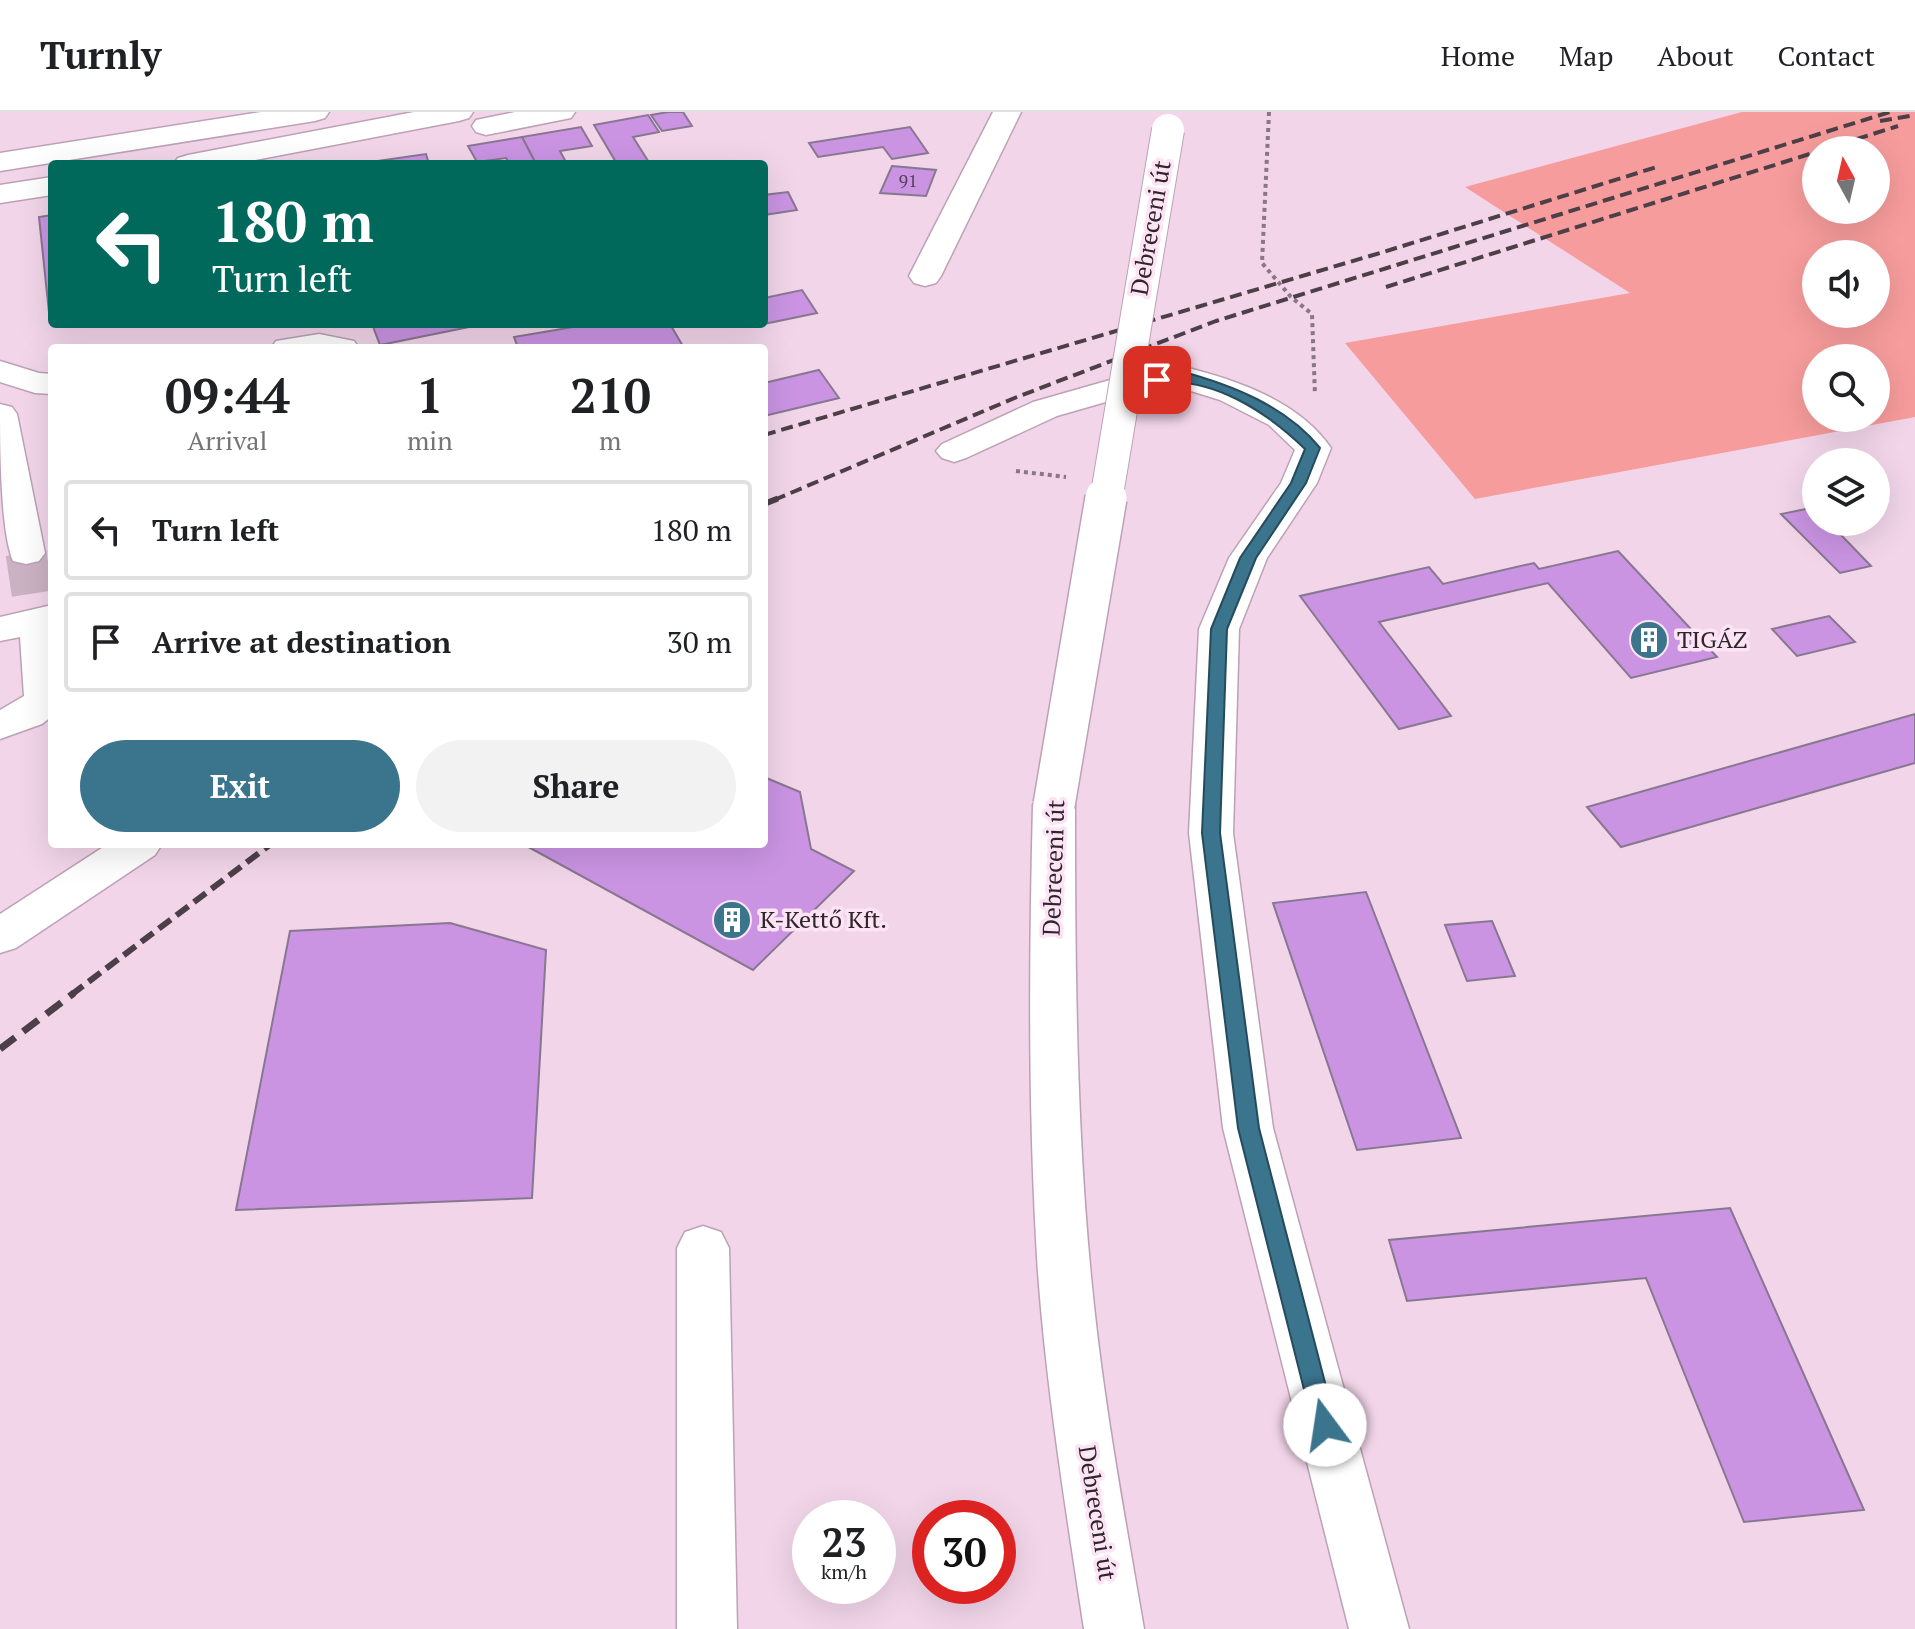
<!DOCTYPE html>
<meta charset="utf-8">
<style>
:root{--surface:#fff;--page:#f2f2f2;--text:#202124;--muted:#757577;--line:#e0e0e0;--accent:#3a748d}
body{margin:0;font-family:"PT Serif",serif;background:var(--page);color:var(--text);height:100vh;display:flex;flex-direction:column;font-size:30px;white-space:nowrap}
*{box-sizing:border-box;margin:0}
p{font-size:26px;color:var(--muted)}
.icon{flex:none;width:44px;height:44px;fill:none;stroke:currentColor;stroke-width:2;stroke-linecap:round;stroke-linejoin:round}
.map{position:relative;flex:1;overflow:hidden}
.details{position:absolute;left:48px;top:232px;width:720px;height:504px;display:flex;flex-direction:column;background:var(--surface);border-radius:8px;box-shadow:0 8px 32px #0002}
.details>*{flex:none}
.hud{position:absolute;left:48px;top:48px;width:720px;height:168px;border-radius:8px;box-shadow:0 8px 32px #0002;background:#00695c;color:#fff;overflow:hidden}
.needle{width:52px;rotate:352deg}
.fabs{position:absolute;left:1802px;top:24px;display:grid;gap:16px}
.fabs a{display:grid;place-items:center;width:88px;height:88px;border-radius:50%;background:var(--surface);box-shadow:0 8px 32px #0002;font-size:40px}
.speed{position:absolute;left:792px;top:1388px;display:flex;gap:16px;font-size:40px;font-weight:700;text-align:center}
.speed>*{display:grid;place-content:center;width:104px;height:104px;border-radius:50%;background:var(--surface);box-shadow:0 8px 32px #0002;line-height:1}
.speed small{font-size:20px;font-weight:400}
.speed .limit{border:12px solid #d22;background:#fff;color:#111}
.pin{position:absolute;display:grid;place-items:center;width:68px;height:68px;color:#fff;margin:-34px;border-radius:16px;box-shadow:0 4px 12px #0006}
.me{position:absolute;width:88px;margin:-44px;rotate:346deg;stroke-linejoin:round;filter:drop-shadow(0 0 6px #0008)}
.turn{display:flex;align-items:center;gap:28px;height:168px;padding:0 32px;font-size:36px}
.turn .icon{width:104px;height:104px;stroke-width:2.5}
.turn b{display:block;font-size:56px;line-height:68px}
.eta{display:flex;justify-content:space-evenly;align-items:center;height:136px;text-align:center}
.eta b{font-size:48px;font-weight:700;line-height:56px}
.button{display:flex;gap:16px;margin-top:auto;padding:16px 32px}
.button a{flex:1;height:92px;border-radius:48px;background:var(--accent);color:#fff;font-size:32px;font-weight:700;line-height:92px;text-align:center}
.button a+a{background:var(--page);color:var(--text)}
ul{padding:0;list-style:none}
li{display:flex;align-items:center;gap:24px;height:100px;margin:0 16px 12px;padding:0 16px;border:4px solid var(--line);border-radius:8px}
li div{flex:1}
li b{display:block;font-size:30px}
li em{font-style:normal}
header{display:flex;align-items:center;gap:48px;box-sizing:border-box;height:112px;padding:0 40px;background:var(--surface);border-bottom:2px solid var(--line)}
header strong{font-size:38px}
nav{display:flex;gap:44px;margin-inline-start:auto;font-size:28px}
.map>svg:first-child{display:block}
.green{fill:#f79c9c;fill-rule:evenodd}
.building{fill:#ca94e3;stroke:#887790;stroke-width:2}
.lines{fill:none;stroke-linecap:round;stroke-linejoin:round}
.minor-tunnel{stroke:#cbb2c3;stroke-width:41;stroke-dasharray:41 21;stroke-linecap:butt}
.minor-casing{stroke:#bda1b4;stroke-width:3}
.major-casing{stroke:#bda1b4;stroke-width:3}
.path{stroke:#8a7784;stroke-width:4;stroke-dasharray:4 4;stroke-linecap:butt}
.minor{fill:#fff;fill-rule:evenodd}
.major{fill:#fff;fill-rule:evenodd}
.rail-far2{stroke:#4d3f48;stroke-width:4;stroke-dasharray:12 6;stroke-linecap:butt}
.rail-far1{stroke:#4d3f48;stroke-width:6;stroke-dasharray:15 7;stroke-linecap:butt}
.rail{stroke:#4d3f48;stroke-width:7;stroke-dasharray:19 10;stroke-linecap:butt}
.major-bridge-far1-casing{stroke:#bda1b4;stroke-width:34;stroke-linecap:butt}
.major-bridge-casing{stroke:#bda1b4;stroke-width:44;stroke-linecap:butt}
.major-bridge-far1{stroke:#fff;stroke-width:32}
.major-bridge{stroke:#fff;stroke-width:41}
.route{fill:#3a748d;stroke:#264b5c;stroke-width:2}
.labels{text-anchor:middle;stroke-width:7;stroke-linejoin:round;paint-order:stroke}
.far-number-label{font-size:18px;fill:#56415a}
.street-label{font-size:24px;fill:#30252c;stroke:#fce4f4}
.poi-label{font-size:24px;fill:#30252c;stroke:#fce4f4;text-anchor:start}
</style>
<header>
<strong>Turnly</strong>
<nav><a>Home</a><a>Map</a><a>About</a><a>Contact</a></nav>
</header>
<div class="map">
<svg width="1915" height="1517" viewBox="0 0 1915 1517">
<rect width="100%" height="100%" fill="#f2d5e9"/>
<path class="green" d="M1742 0H1915V305L1475 387 1345 231 1630 181 1465 75ZM1816 38H1876V98H1816ZM1816 142H1876V202H1816ZM1816 246H1876V306H1816Z"/>
<g class="building">
<path d="M668 0H683L692 14 662 19 651 3Z"/>
<path d="M648 3 659 20 633 25 650 52H617L594 13Z"/>
<path d="M581 15 592 34 560 39 567 52H536L522 25Z"/>
<path d="M910 15 928 41 892 47 883 35 818 45 809 31Z"/>
<path d="M522 25 536 52H510L506 46 477 50 468 34Z"/>
<path d="M426 42 429 52H378L377 49Z"/>
<path d="M892 54 936 58 926 84 880 81Z"/>
<path d="M788 80 797 98 764 103V83Z"/>
<path d="M52 103V210H50L39 105Z"/>
<path d="M802 178 817 201 764 212V186Z"/>
<path d="M372 212H484L380 233Z"/>
<path d="M591 212H670L684 236H518L514 225Z"/>
<path d="M819 258 839 286 764 304V271Z"/>
<path d="M1816 395V410H1836L1848 422 1841 423 1871 454 1840 461 1781 402Z"/>
<path d="M1618 439 1717 545 1631 566 1548 471 1379 510 1451 604 1399 617 1300 484 1429 455 1443 472 1534 451 1539 457Z"/>
<path d="M1829 504 1855 530 1797 544 1772 517Z"/>
<path d="M1915 602V651L1621 735 1587 695Z"/>
<path d="M764 665 800 680 811 737 854 759 753 858 523 732H764Z"/>
<path d="M1366 780 1461 1026 1357 1038 1273 791Z"/>
<path d="M1492 809 1515 864 1467 869 1445 813Z"/>
<path d="M450 811 546 838 532 1086 236 1098 290 819Z"/>
<path d="M1730 1096 1864 1398 1744 1410 1646 1166 1407 1189 1389 1128Z"/>
</g>
<g class="lines">
<path class="minor-tunnel" d="M26 441 39 526"/>
<defs>
<g id="minor">
<path d="M515 0H575L571 6 486 23 476 20 472 14 476 8Z"/>
<path d="M993 0H1021L941 164 936 171 925 174 914 171 909 164Z"/>
<path d="M319 222 354 229 359 236H271L276 229Z"/>
<path d="M0 249 39 261 52 262V282L35 281 0 270Z"/>
<path d="M1180 254C1234 267 1298 288 1331 336L1317 371 1267 446 1239 517 1233 721 1273 1016 1409 1517H1349L1223 1016 1189 721 1199 517 1229 446 1281 371 1295 338 1269 313 1220 288 1178 275 1116 287 1057 304 966 346 954 350 942 346 936 339 942 332 1033 290 1110 268Z"/>
<path d="M0 292 12 295 17 302 45 441 39 449 26 452 13 449C0 419 0 330 0 292Z"/>
<path d="M52 493V604L42 612 0 627V598L24 584 20 525 0 529V505Z"/>
<path d="M108 732H162L155 743 16 836 0 841V802Z"/>
<path d="M703 1114 721 1120 729 1136 737 1517H677V1136L685 1120Z"/>
</g>
<g id="major">
<path d="M261 0H329L325 6 315 9 0 59V41Z"/>
<path d="M414 0H473L469 6 459 9 234 52H173L178 46 188 43Z"/>
<path d="M52 65V83L0 91V73Z"/>
<path d="M1054 678 1069 682 1075 693C1075 850 1076 1008 1091 1164 1102 1283 1124 1400 1144 1517H1084C1066 1399 1047 1281 1038 1161 1028 1005 1029 849 1033 693L1039 682Z"/>
</g>
</defs>
<use href="#minor" class="minor-casing"/>
<use href="#major" class="major-casing"/>
<g class="path">
<path d="M1269 0 1262 151 1291 185 1312 202 1315 283"/>
<path d="M1016 359 1066 365"/>
</g>
<use href="#minor" class="minor"/>
<use href="#major" class="major"/>
<g class="rail-far2">
<path d="M1880 9 1915 3"/>
<path d="M1822 38 1898 14"/>
<path d="M1386 175 1816 40"/>
<path d="M764 323 1380 141 1660 54"/>
<path d="M774 388 1017 285 1216 209 1890 0"/>
</g>
<g class="rail-far1">
<path d="M764 392 779 386"/>
<path d="M71 883 271 732"/>
</g>
<path class="rail" d="M0 937 74 881"/>
<defs>
<path id="major-bridge-far1" d="M1106 388 1168 18"/>
<path id="major-bridge" d="M1054 693 1106 386"/>
</defs>
<use href="#major-bridge-far1" class="major-bridge-far1-casing"/>
<use href="#major-bridge" class="major-bridge-casing"/>
<use href="#major-bridge-far1" class="major-bridge-far1"/>
<use href="#major-bridge" class="major-bridge"/>
</g>
<path class="route" d="M1180 259C1232 273 1286 294 1320 336L1306 371 1256 446 1227 517 1220 721 1259 1016 1336 1313 1333 1320 1325 1323 1316 1320 1313 1313 1238 1016 1202 721 1211 517 1240 446 1291 371 1305 337C1268 301 1210 262 1157 272L1150 268Z"/>
<defs>
<symbol id="building-disc" viewBox="-11 -11 22 22"><circle r="9.5" fill="#3a748d" stroke="#fce4f4"/><path d="M-4-6H4V6H1V3H-1V6H-4ZM-2.5-4.3h1.7v1.8h-1.7ZM.8-4.3h1.7v1.8H.8ZM-2.5-1h1.7V.8h-1.7ZM.8-1h1.7V.8H.8Z" fill="#fff"/></symbol>
</defs>
<g fill-rule="evenodd">
<use href="#building-disc" x="1627" y="506" width="44" height="44"/>
<use href="#building-disc" x="710" y="786" width="44" height="44"/>
</g>
<g class="labels">
<g class="far-number-label">
<text x="908" y="75">91</text>
</g>
<g class="street-label">
<text transform="translate(1151 116) rotate(-80)" y="8">Debreceni út</text>
<text transform="translate(1054 756) rotate(-88)" y="8">Debreceni út</text>
<text transform="translate(1097 1401) rotate(81)" y="8">Debreceni út</text>
</g>
<g class="poi-label">
<text x="1677" y="536">TIGÁZ</text>
<text x="760" y="816">K-Kettő Kft.</text>
</g>
</g>
</svg>
<div class="fabs">
<a><svg class="needle" viewBox="-14 -14 28 28"><path d="M0-13l5 13h-10z" fill="#e53935"/><path d="M0 13l5-13h-10z" fill="#757577"/></svg></a>
<a><svg class="icon" aria-label="sound" viewBox="0 0 24 24"><path d="M4 9h4l5-4v14l-5-4H4zM17 9q2 3 0 6"/></svg></a>
<a><svg class="icon" aria-label="search" viewBox="0 0 24 24"><circle cx="10" cy="10" r="6"/><path d="M15 15l6 6"/></svg></a>
<a><svg class="icon" aria-label="layers" viewBox="0 0 24 24"><path d="M12 4l9 5-9 5-9-5zM3 14l9 5 9-5"/></svg></a>
</div>
<div class="speed"><div>23<small>km/h</small></div><div class="limit">30</div></div>
<div class="pin" style="left:1157px;top:268px;background:#d93025"><svg class="icon" aria-label="arrive" viewBox="0 0 24 24"><path d="M6 21V4h12l-3 4 3 4H6"/></svg></div>
<svg class="me" style="left:1325px;top:1313px" viewBox="-20 -20 40 40"><circle r="19" fill="#fff"/><path d="M0-13L10 11 0 6-10 11z" fill="#3a748d"/></svg>
<div class="hud">
<div class="turn"><svg class="icon" aria-label="left" viewBox="0 0 24 24"><path d="M17 20v-9H6M10 6l-5 5 5 5"/></svg><div><b>180 m</b>Turn left</div></div>
</div>
<section class="details">
<div class="eta">
<div><b>09:44</b><p>Arrival</p></div>
<div><b>1</b><p>min</p></div>
<div><b>210</b><p>m</p></div>
</div>
<ul>
<li><svg class="icon" aria-label="left" viewBox="0 0 24 24"><path d="M17 20v-9H6M10 6l-5 5 5 5"/></svg><div><b>Turn left</b></div><em>180 m</em></li>
<li><svg class="icon" aria-label="arrive" viewBox="0 0 24 24"><path d="M6 21V4h12l-3 4 3 4H6"/></svg><div><b>Arrive at destination</b></div><em>30 m</em></li>
</ul>
<div class="button"><a>Exit</a><a>Share</a></div>
</section>
</div>
